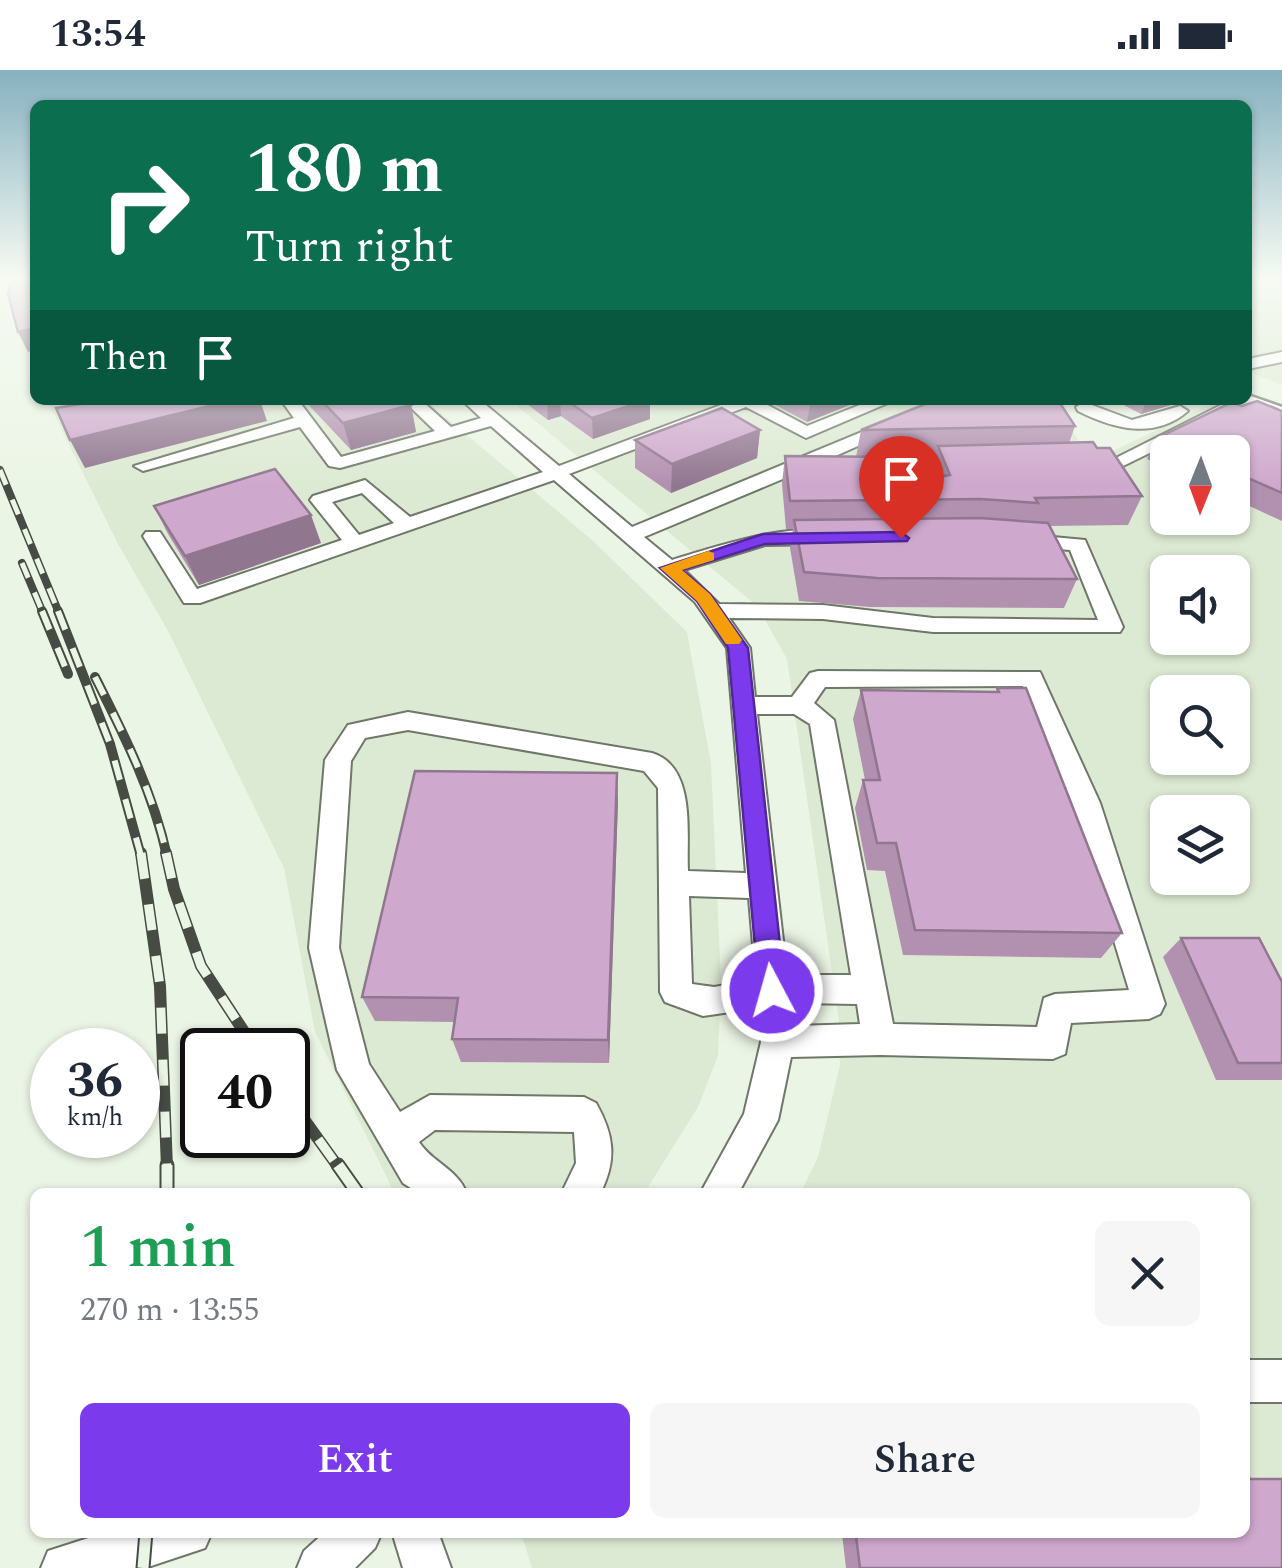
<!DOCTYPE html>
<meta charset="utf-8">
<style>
:root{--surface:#fff;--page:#f6f6f7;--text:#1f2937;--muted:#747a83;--accent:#7c3aed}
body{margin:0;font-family:Spectral,serif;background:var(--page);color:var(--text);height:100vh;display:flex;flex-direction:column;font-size:38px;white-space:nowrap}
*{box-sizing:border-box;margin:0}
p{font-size:32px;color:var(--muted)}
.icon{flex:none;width:55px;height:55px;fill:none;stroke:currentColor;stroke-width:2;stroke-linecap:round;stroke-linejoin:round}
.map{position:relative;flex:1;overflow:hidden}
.details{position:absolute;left:30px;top:1118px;width:1220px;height:350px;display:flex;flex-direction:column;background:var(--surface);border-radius:15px;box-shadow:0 2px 8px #0004}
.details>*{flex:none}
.banner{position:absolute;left:30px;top:30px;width:1222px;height:305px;border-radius:15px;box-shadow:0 2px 8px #0004;background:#0b6e4f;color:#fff;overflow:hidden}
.needle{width:65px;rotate:181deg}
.fabs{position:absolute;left:1150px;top:365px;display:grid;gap:20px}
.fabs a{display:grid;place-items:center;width:100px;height:100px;border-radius:15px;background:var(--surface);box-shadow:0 2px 8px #0004;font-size:50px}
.speed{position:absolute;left:30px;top:958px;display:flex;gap:20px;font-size:50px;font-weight:700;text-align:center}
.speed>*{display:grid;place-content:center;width:130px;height:130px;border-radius:50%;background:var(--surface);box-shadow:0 2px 8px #0004;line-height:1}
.speed small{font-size:25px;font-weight:400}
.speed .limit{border:5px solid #111;border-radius:15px;background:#fff;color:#111}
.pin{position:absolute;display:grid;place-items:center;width:85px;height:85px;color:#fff;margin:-102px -42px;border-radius:50% 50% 50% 0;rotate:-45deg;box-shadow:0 0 10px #0007}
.pin .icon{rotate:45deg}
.me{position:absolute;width:110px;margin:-55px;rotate:354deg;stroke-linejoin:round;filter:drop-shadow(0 0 8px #0008)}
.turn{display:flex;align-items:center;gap:35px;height:210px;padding:0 50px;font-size:45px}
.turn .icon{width:130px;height:130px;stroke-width:2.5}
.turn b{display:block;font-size:70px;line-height:85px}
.then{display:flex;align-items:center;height:95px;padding:0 50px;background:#0003;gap:20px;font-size:38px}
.round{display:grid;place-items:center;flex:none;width:105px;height:105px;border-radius:15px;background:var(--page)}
.headline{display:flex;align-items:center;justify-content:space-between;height:170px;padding:0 50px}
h1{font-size:60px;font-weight:600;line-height:75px;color:#1e9e55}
.action{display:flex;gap:20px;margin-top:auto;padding:20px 50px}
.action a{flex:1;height:115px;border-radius:15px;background:var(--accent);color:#fff;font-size:40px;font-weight:600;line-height:115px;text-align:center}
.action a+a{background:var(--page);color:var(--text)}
.status{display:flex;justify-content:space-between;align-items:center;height:70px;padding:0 50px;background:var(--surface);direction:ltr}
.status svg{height:28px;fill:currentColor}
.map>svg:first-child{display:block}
.built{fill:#ddead3;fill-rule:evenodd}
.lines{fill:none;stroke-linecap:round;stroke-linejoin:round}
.minor-casing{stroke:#6e7768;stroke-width:4}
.major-casing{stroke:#6e7768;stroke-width:5}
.minor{fill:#fff;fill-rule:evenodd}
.major{fill:#fff;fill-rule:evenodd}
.rail-far3-casing{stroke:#464c44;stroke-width:8}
.rail-far2-casing{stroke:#464c44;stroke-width:10}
.rail-far1-casing{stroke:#464c44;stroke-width:12}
.rail-casing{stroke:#464c44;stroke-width:15}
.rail-far3{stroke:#ebf5e5;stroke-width:5;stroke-dasharray:16;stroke-linecap:butt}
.rail-far2{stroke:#ebf5e5;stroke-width:6;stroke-dasharray:20;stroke-linecap:butt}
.rail-far1{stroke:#ebf5e5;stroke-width:9;stroke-dasharray:26;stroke-linecap:butt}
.rail{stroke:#ebf5e5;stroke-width:11;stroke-dasharray:34;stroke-linecap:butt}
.wall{fill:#b290b0;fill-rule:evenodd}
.shaded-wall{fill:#917690}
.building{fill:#cfa8cd;stroke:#917690;stroke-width:2.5}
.route{fill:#7c3aed;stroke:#51269a;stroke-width:2.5}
.slow{fill:#f59e0b}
</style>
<div class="status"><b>13:54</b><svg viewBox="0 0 49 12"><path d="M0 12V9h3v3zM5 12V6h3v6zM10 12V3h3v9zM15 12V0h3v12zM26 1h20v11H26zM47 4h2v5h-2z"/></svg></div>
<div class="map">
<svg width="1282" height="1498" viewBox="0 0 1282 1498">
<rect width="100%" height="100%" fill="#ebf5e5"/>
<g class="built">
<path d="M1272 207H1282V315L1248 301V216Z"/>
<path d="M47 330H425L592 470 687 562 711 693 721 911 718 986 698 1037 645 1122H394L315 962 284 798 168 561 118 474Z"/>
<path d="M510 330H1052L1092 391 1219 330 1282 355V1498H532L521 1463 1245 1462V1122H801L818 1087 840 995 839 952 787 589 757 536ZM1168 382H1232V448H1168ZM1168 502H1232V568H1168ZM1168 622H1232V688H1168ZM1168 742H1232V808H1168Z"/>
</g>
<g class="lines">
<defs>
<g id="minor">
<path d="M1282 282V292L1248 299V289Z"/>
<path d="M1248 326 1252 330 1250 334 1123 396 1117 397 1108 392 1231 330H1248Z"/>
<path d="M281 330H298L341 387 435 361 403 330H421L451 357 481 348 462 330H480L559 396 734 330H758L807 356 872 330H895L806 368 746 337 569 404 632 457 939 330H961L822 392 829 397 826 401 797 403 644 467 672 490C706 480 810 444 838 468L828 474 765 475 684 500 719 534 823 535 933 548 1098 550 1070 480 1021 476 1011 470 1021 464 1085 470 1123 557 1120 562H933L823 549 729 548 750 578 755 627H792L810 603 818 601 1040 602 1100 733 1165 934 1160 944 1149 949 1071 953 1065 984 1053 989 880 985 791 987 778 1050 739 1122H701L744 1044 761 972 758 938 703 946 665 932 660 922 658 718 644 701 408 660 365 668 351 691 339 878 369 994 400 1042 430 1025 584 1027 596 1033C614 1065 617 1089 601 1122H562L576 1093 574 1062 435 1060 419 1072C432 1092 458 1100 466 1122H417L403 1113 337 1000 309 878 325 690 348 655 408 642 652 683C697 697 686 765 688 801L746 803 727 578 695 532 554 410 200 533H184L143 466 146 462H160L197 519 342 470 310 430 313 426 365 410 410 447 543 402 491 356 340 398 329 396 300 357 143 401 134 396 294 348ZM362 423 394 453 359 465 332 432ZM1023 616 1072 733 1129 920 1055 924 1044 928 1037 957 893 954 834 650 814 633 825 617ZM757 644H794L810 654 851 905H787ZM689 826 749 828 756 910 714 917 692 914ZM799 933 857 934 860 954 793 956 790 934Z"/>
<path d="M1084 332 1132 350 1180 336 1188 341C1154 370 1114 359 1078 341L1076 337Z"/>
<path d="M970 387 976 388V396L868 402 859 397 868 392Z"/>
<rect x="1245" y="1290" width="37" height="42"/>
<path d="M107 1462H212L205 1478 145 1498H41L48 1481Z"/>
<path d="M325 1462H382L375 1478 355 1498H297L304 1481Z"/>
<path d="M392 1462H438L451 1498H403Z"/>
</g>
<path id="major" d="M1248 325 1282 337V351L1233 330H1248Z"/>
</defs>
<use href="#minor" class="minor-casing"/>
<use href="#major" class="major-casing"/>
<use href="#minor" class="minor"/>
<use href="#major" class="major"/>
<defs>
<g id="rail-far3">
<path d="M0 400 59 543"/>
<path d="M22 493 43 543"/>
</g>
<g id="rail-far2">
<path d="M42 541 68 604"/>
<path d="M58 541 110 674 141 786"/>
<path d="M95 607C124 665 153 722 167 786"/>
</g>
<g id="rail-far1">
<path d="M141 783 160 916 167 1098"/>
<path d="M166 783 174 819 201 896 256 980"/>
<path d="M288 1027 339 1098"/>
</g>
<g id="rail">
<path d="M167 1095V1122"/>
<path d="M338 1095 357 1122"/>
<path d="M143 1498 146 1462"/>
</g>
</defs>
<use href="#rail-far3" class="rail-far3-casing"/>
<use href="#rail-far2" class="rail-far2-casing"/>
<use href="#rail-far1" class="rail-far1-casing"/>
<use href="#rail" class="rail-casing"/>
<use href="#rail-far3" class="rail-far3"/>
<use href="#rail-far2" class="rail-far2"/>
<use href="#rail-far1" class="rail-far1"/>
<use href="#rail" class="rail"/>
</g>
<g class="wall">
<path d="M304 330H405L411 335 416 362 351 380Z"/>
<path d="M527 330H650V349L593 369 561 346 548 350 527 334Z"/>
<path d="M766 330H862L807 352Z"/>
<path d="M1114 330H1173L1171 335 1141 344Z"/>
<path d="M1242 336 1282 341V451L1232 428V382H1168V398L1147 389 1157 368Z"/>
<path d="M1075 356 1069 373 1097 378 1142 426 1128 455 1050 456 1077 509 1064 538 870 537 799 531 790 478 793 459H786L782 414 785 386 856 387 861 360ZM935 386 930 404 932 408 926 409 905 405 885 387Z"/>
<path d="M760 360 757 388 671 423 635 398V370Z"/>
<path d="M154 436 321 473 199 515 168 464Z"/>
<path d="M997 618 1122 863 1101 888 903 885 885 801 867 800 855 738 863 710H865L853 649 861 620 996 622Z"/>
<path d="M618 731 609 993 461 992 452 969 454 952 375 951 362 927Z"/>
<path d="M1181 868 1282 912V1010H1216L1163 887Z"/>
<path d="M891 1462H1245L1282 1498H846L842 1464H891Z"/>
</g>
<g class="shaded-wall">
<path d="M35 258V280L28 282 18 262Z"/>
<path d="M234 330H260L267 351 85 398 70 370Z"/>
<path d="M547 330H560L561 346 548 350Z"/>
<path d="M647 330H650V349L593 369 592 348Z"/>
<path d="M811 330H862L807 352Z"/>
<path d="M1147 330H1173L1171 335 1141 344Z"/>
<path d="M411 335 416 362 351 380 343 353Z"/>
<path d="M760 360 757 388 671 423 672 394Z"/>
<path d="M311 445 321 473 199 515 185 486Z"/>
<path d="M617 703 618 731 609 993 608 970Z"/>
</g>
<g class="building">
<path d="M12 207H35V258L18 262 8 224Z"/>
<path d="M106 330H234L70 370 56 338Z"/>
<path d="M321 330H405L411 335 343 353Z"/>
<path d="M566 330H647L592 348Z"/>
<path d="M935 330H1058L1075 356 861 360Z"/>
<path d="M1257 331 1282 341V423L1232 401V382H1190L1157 368 1232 332 1242 336Z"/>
<path d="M722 338 760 360 672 394 635 370Z"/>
<path d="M1093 372 1097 378H1110L1142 426 1035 428 1038 433 980 429 790 431 785 386 898 387 905 405 926 409 950 405 938 376Z"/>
<path d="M275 399 311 445 185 486 154 436Z"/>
<path d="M980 448 1048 453 1077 509 877 508 804 502 794 450Z"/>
<path d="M997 618H1026L1122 863 915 860 896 773H877L863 710H880L861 620 999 622Z"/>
<path d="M415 701 617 703 608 970 452 969 458 928 362 927Z"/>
<path d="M1181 868H1259L1282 912V993H1238Z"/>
<path d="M1245 1409H1282V1498H860L856 1466H909L908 1462H1245Z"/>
</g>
<linearGradient id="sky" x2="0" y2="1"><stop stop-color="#86b1bf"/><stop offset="0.5" stop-color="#f6faf3"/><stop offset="1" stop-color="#f6faf3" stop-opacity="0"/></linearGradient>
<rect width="1282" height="416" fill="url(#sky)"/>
<path class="route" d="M901 462 909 468 907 471 765 474 682 500 710 524 748 578 785 921 782 929 772 933 763 929 759 921 728 578 697 531 660 498 763 464Z"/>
<path class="slow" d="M708 481 714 483V490L682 500 710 524 742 570 739 574H726L697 531 660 498Z"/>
</svg>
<div class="fabs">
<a><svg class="needle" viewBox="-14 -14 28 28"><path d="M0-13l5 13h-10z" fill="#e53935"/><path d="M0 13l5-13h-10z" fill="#747a83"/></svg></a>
<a><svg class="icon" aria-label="sound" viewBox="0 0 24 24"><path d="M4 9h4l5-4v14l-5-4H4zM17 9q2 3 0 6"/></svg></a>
<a><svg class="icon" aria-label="search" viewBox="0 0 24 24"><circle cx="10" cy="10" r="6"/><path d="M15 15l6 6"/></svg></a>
<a><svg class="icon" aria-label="layers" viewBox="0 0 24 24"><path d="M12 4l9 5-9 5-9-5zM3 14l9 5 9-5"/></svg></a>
</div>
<div class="speed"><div>36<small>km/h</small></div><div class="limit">40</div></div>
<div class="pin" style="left:901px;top:468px;background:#d93025"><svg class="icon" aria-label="arrive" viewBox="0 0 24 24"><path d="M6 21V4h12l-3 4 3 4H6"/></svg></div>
<svg class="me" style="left:772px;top:921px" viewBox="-20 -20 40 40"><circle r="17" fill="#7c3aed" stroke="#fff" stroke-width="3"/><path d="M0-11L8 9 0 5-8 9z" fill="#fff"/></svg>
<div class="banner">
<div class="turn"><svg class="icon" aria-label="right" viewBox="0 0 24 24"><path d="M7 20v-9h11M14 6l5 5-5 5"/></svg><div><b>180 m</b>Turn right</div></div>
<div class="then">Then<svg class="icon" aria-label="arrive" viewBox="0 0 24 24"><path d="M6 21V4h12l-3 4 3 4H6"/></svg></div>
</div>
<section class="details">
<div class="headline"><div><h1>1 min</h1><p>270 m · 13:55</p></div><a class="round"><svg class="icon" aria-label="close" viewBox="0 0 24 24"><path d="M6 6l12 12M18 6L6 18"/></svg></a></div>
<div class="action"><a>Exit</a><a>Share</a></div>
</section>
</div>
